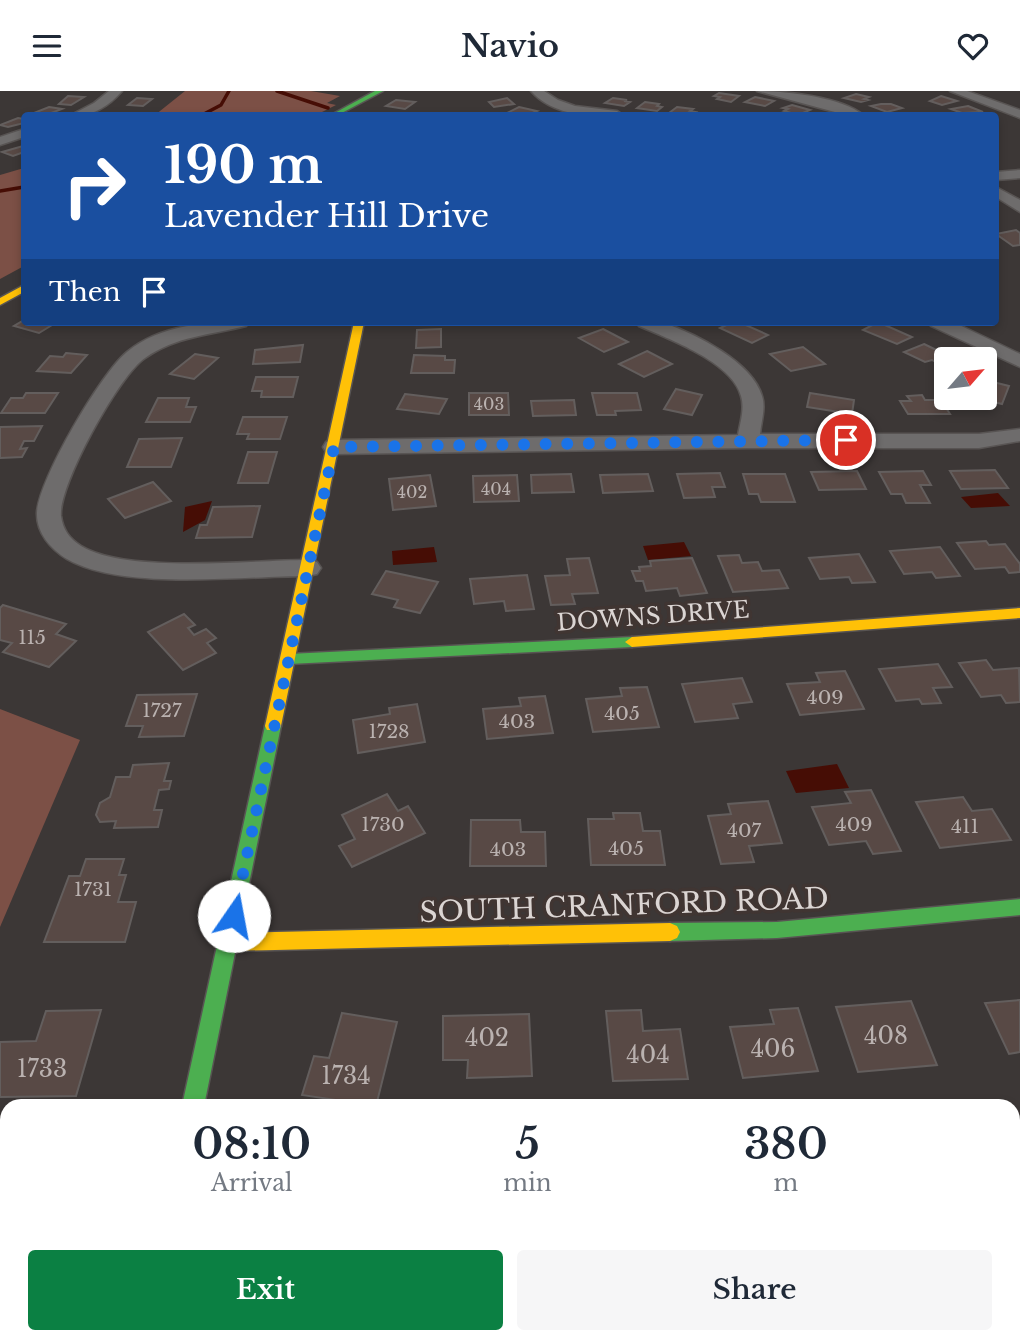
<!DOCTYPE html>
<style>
:root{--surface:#fff;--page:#f6f6f7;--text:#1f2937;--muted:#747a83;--accent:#0b8043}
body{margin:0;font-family:"Libre Baskerville",serif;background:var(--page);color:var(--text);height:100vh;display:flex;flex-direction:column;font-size:26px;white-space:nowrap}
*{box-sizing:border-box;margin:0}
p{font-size:23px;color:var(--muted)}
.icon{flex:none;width:38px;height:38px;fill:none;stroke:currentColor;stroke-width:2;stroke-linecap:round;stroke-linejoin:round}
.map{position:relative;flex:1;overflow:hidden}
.details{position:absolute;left:0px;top:1008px;width:1020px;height:245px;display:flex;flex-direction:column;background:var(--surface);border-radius:21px 21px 0 0;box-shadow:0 4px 10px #0003}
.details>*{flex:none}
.hud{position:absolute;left:21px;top:21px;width:978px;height:214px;border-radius:7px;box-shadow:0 4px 10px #0003;background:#1a4fa0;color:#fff;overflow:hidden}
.needle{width:46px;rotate:62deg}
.tools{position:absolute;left:934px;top:256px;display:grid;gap:14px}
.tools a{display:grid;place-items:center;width:63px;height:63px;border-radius:7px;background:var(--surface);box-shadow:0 4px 10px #0003;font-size:35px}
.pin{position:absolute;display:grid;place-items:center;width:60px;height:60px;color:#fff;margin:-30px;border:4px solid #fff;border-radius:50%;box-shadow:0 2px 7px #0007}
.me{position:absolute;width:77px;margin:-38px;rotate:12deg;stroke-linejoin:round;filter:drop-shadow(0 0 5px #0008)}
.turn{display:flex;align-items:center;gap:24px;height:147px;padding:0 28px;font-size:32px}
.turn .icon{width:91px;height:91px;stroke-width:2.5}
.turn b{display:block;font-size:49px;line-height:60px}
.then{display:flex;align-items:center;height:66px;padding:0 28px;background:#0003;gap:14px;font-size:26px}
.eta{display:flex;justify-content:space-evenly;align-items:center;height:119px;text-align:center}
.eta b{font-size:42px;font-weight:600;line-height:49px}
.action{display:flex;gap:14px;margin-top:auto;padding:14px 28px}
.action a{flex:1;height:80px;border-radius:7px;background:var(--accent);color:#fff;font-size:28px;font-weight:600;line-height:80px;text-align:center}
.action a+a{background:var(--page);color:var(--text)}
header{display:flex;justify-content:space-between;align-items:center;height:91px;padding:0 28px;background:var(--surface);font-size:32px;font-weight:600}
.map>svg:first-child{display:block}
.green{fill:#7c5046}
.water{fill:#460d05}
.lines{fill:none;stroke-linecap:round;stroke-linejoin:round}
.stream{stroke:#460d05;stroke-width:3.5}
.building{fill:#584945;stroke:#635e5d;stroke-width:2}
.street-casing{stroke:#585453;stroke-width:3}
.fast-casing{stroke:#585453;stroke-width:3}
.slow-casing{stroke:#585453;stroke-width:3}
.street{fill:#6e6c6c;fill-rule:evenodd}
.fast{fill:#4caf50;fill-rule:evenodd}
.slow{fill:#ffc107;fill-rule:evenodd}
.route{stroke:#1a73e8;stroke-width:12;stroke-dasharray:0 21.6}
.labels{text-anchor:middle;stroke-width:7;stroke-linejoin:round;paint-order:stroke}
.far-number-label{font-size:16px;fill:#bab2b0}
.number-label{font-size:19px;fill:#bab2b0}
.street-label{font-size:23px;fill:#dbd5d3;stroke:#403532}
.near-number-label{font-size:23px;fill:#bab2b0}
.near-street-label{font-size:28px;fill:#dbd5d3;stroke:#403532}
</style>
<header><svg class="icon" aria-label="menu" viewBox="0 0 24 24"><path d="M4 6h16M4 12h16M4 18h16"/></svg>Navio<svg class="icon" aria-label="heart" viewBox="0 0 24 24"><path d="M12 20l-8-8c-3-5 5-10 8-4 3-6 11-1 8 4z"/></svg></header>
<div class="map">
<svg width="1020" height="1253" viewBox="0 0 1020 1253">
<rect width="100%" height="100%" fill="#3c3736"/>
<g class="green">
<path d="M185 0H311L340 5 327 12 336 14 316 24H155Z"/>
<path d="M24 77V175L0 188V84Z"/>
<path d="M0 618 80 649 0 836Z"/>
</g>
<g class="water">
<path d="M998 402 1010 415 971 417 961 406Z"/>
<path d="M212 410 205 429 183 441 185 416Z"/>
<path d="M684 451 691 465 648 469 643 455Z"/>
<path d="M434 456 437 471 393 474 392 460Z"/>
<path d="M837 673 849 697 796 702 786 680Z"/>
</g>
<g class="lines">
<g class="stream">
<path d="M277 0 328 17"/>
<path d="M353 23 360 24"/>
<path d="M202 24 221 14 229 0"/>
<path d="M0 100 24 96"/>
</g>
</g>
<g class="building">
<path d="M719 2 739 5 731 11 717 8 720 6 714 5Z"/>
<path d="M856 3 869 6 864 8 868 9 861 11 844 7Z"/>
<path d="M68 5 84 6 71 14 59 13Z"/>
<path d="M941 5 957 10 942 14 930 10Z"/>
<path d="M755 6 774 10 765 15 745 11Z"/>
<path d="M137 7 152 8 143 15 128 14Z"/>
<path d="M507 7 514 13 494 16 489 11Z"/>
<path d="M613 7 627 9 624 10 630 11 624 15 605 12Z"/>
<path d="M396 9 415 11 405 18 386 15Z"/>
<path d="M645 11 659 13 657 15 662 16 657 20 637 17Z"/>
<path d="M881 13H891L902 17 887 21 871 15Z"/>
<path d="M792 14 810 19 798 24 784 20 788 18 783 17Z"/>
<path d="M968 15 983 21 962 22 951 18Z"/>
<path d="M49 16 62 18 46 24H29Z"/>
<path d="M519 16 537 20 528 24H503Z"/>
<path d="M677 16 693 18 690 20 696 21 692 24 669 22Z"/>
<path d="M18 27 24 28V32L8 36 0 34Z"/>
<path d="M23 55 24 61 13 65 2 61Z"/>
<path d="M1016 139 1020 142V154L1013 155 996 143Z"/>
<path d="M24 229V231H57L39 242 14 235Z"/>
<path d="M733 231H739L768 244 752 252 720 237Z"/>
<path d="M878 231 912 246 897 253 863 239Z"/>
<path d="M441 238V256L416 257 417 239Z"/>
<path d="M603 238 628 251 604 261 579 247Z"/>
<path d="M924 253 953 267 939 273 932 269 925 271 904 261Z"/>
<path d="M303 254 300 271 253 273 255 259Z"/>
<path d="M803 256 825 273 791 280 770 263Z"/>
<path d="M647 260 672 273 644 286 619 273Z"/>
<path d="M66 262 87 264 71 282 37 280 50 265 63 266Z"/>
<path d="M195 263 218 267 194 288 170 283Z"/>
<path d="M414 264 445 265V269H455L454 282H411Z"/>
<path d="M256 286H298L293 306H261L262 300H252Z"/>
<path d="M985 289 1009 295 1002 313 972 306H985Z"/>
<path d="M676 298 702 304 692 324 664 318Z"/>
<path d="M26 302H58L45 322H1L11 307H23Z"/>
<path d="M469 302H508L509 324H469Z"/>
<path d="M592 302H637L641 319 615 320 616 324H597Z"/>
<path d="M810 302 854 309 852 323 807 316Z"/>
<path d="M405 303 447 308 439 323 397 318Z"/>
<path d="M922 304 925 309H941L950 323H908L900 310H911L907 305Z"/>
<path d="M158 307H189L186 316H196L190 331H146Z"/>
<path d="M574 309 576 324 533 325 531 310Z"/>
<path d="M243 326H287L280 348H247L249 343H237Z"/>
<path d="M42 335 34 350H24L20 358 27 357 22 366 0 367V336Z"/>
<path d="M182 347 171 376H127L139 348Z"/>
<path d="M248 361H277L268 392H238Z"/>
<path d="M995 379 1008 397 961 398 950 380Z"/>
<path d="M857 380 866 398 819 399 811 381Z"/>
<path d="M923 380 931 394H920L930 412H906L902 403H891L879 381Z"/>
<path d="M720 382 725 396H712L715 406 684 407 677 383Z"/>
<path d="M571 383 574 401 532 402 531 384Z"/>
<path d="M648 383 653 400 603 402 600 384Z"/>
<path d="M743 383H785L795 411H761L758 403H749Z"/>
<path d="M430 384 436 415 393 419 389 388Z"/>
<path d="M517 384 519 410 474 411 473 385Z"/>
<path d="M153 391 171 410 125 427 108 408Z"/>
<path d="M260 415 252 446 196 447 200 434H207L213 416Z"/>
<path d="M986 450 989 454 1005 453 1020 473V481L1009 482 1005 476 975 478 957 452Z"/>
<path d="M940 456 960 485 936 487 932 481 904 483 890 460Z"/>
<path d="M859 463 875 491 852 492 849 486 820 488 809 467Z"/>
<path d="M739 464 742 472 758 471 762 480 779 479 788 497 733 501 718 465Z"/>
<path d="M589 467 598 502 572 503 575 513 551 514 545 485 570 484 567 468Z"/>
<path d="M692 467 707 502 680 505 677 497 646 500 643 490H636L632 480H640L639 476 651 475 650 470Z"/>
<path d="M386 480 438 491 420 522 394 516 398 509 372 503Z"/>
<path d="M527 484 534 518 506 520 504 510 474 513 470 488Z"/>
<path d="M3 514 66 533 56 543 76 550 49 576 3 561 12 552 0 549V517Z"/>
<path d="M184 523 195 534 188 537 194 544 206 538 216 547 207 552 216 562 183 579 148 541Z"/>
<path d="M986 569 993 579 1019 577 1020 611 1006 612 1001 604 981 606 959 572Z"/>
<path d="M938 573 952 596 933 597 941 612 922 613 919 608 896 610 879 578Z"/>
<path d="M845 580 864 618 800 624 787 593 820 591 816 582Z"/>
<path d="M742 587 752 611 733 613 738 627 695 631 682 593Z"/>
<path d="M647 596 659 636 593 641 586 608 622 605 620 597Z"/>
<path d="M197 603 184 645 139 646 143 635H126L137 604Z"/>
<path d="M545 605 553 642 487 648 483 618 521 615 519 607Z"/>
<path d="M417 613 425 651 358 662 353 629 390 623 389 617Z"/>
<path d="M169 672 164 690H171L169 698 159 699 154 719H162L158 736 114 737 116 730 100 731 96 724 100 712 110 706 116 686H130L133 674Z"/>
<path d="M871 699 901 760 873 763 866 750 829 754 812 716 851 712 845 701Z"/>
<path d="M387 703 398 720 408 715 425 742 352 776 339 755 355 748 342 724Z"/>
<path d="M963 706 972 720 992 718 1011 749 940 757 916 711Z"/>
<path d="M768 710 782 752 749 755 754 771 721 773 708 725 731 723 728 713Z"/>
<path d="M613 722H640L643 740H660L665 774H591L588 728H614Z"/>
<path d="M471 729H520L521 741H545L546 775H470Z"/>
<path d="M86 768H124L119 784H126L118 811H136L125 851H44L69 785H80Z"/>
<path d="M1020 909V961L1009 963 985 912Z"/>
<path d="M911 910 937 974 858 981 836 916Z"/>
<path d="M798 917 818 980 743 987 730 936 774 933 770 919Z"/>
<path d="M101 919 76 1005 0 1006V951L36 950 46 920Z"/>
<path d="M641 919 643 940 680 938 688 988 613 990 606 920Z"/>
<path d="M342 922 397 931 376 1015 302 1004 314 965 329 967Z"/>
<path d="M529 923 532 985 467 987 468 969H443V925Z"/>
<path d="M7 1074V1185H0V1075Z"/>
<path d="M1020 1083V1199L1013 1184V1084Z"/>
</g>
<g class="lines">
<defs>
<g id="street">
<path d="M109 0H122C108 16 92 26 71 24L94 12Z"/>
<path d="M531 0H544L558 9 575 15 617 20 623 24C593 27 553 25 531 0Z"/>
<path d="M757 0C784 0 842 6 863 24H846Z"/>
<path d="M950 0H967L1020 19V27Z"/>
<path d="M24 38V46L0 54V46Z"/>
<path d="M1020 79V87L996 89V81Z"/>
<path d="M996 96 1020 109V121L996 106Z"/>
<path d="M248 231 246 235C210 244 176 245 145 267 119 284 58 395 61 425 63 439 69 447 81 455 127 483 251 469 308 469L317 471 321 477 317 483 308 485C243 485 122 500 67 468 51 458 36 442 37 421 39 388 101 282 127 261 161 233 207 231 248 231Z"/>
<path d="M637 231C645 231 656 229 664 232 696 243 752 271 762 305 766 317 761 331 760 343H979L1020 338V350L979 357H748L334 363 326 361 323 356 326 351 334 349 738 344C740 332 745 318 741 305 732 271 669 248 639 235Z"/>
<path d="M929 231H953L1020 263V276L931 235Z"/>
<path d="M120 1246H168L167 1253H119Z"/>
</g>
<g id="fast">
<path d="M375 0H383L338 24H331Z"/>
<path d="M632 546 639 551 632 556 289 573 282 568 289 563Z"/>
<path d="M273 629 279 631 281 635 204 1015H182L265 635 267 631Z"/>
<path d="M1020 808V824L777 847 670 850 663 847 660 841 663 835 670 832 777 831Z"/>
</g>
<g id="slow">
<path d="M24 194V201L0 214V207Z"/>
<path d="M354 231H364L281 635 279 639H267L265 635Z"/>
<path d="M1020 517V527L632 556 625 551 632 546Z"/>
<path d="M670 832 677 835 680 841 677 847 670 850 228 860 221 857 218 851 221 845 228 842Z"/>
</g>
</defs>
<use href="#street" class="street-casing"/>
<use href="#fast" class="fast-casing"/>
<use href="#slow" class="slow-casing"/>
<use href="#street" class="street"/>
<use href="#fast" class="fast"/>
<use href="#slow" class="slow"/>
</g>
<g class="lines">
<path class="route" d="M234 825 334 356 846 349"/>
</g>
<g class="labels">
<g class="far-number-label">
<text x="489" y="319">403</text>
<text x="496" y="404">404</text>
<text x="412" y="407">402</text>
</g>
<g class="number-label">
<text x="32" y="553">115</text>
<text x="825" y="613">409</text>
<text x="162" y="626">1727</text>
<text x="622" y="629">405</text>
<text x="517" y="637">403</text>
<text x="389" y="647">1728</text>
<text x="383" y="740">1730</text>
<text x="854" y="740">409</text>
<text x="965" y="742">411</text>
<text x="744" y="746">407</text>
<text x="626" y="764">405</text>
<text x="508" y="765">403</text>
<text x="93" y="805">1731</text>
</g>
<g class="street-label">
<text transform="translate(653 525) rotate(-4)" y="8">DOWNS DRIVE</text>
</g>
<g class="near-number-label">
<text x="886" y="953">408</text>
<text x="487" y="955">402</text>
<text x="773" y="966">406</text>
<text x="648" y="972">404</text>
<text x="42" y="986">1733</text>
<text x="346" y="993">1734</text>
</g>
<g class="near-street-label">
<text transform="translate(624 814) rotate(-2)" y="10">SOUTH CRANFORD ROAD</text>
</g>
</g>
</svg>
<div class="tools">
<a><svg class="needle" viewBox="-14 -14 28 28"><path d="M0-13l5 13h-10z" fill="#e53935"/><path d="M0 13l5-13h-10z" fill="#747a83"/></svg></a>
</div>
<div class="pin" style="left:846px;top:349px;background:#d93025"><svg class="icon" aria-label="arrive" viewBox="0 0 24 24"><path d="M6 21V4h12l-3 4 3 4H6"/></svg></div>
<svg class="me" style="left:234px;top:825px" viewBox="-20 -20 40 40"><circle r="19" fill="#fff"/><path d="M0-13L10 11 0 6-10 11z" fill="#1a73e8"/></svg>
<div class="hud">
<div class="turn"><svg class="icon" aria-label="right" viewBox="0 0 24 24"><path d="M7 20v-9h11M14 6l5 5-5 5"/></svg><div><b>190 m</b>Lavender Hill Drive</div></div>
<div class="then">Then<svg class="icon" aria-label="arrive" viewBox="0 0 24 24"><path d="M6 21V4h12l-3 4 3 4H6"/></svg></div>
</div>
<section class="details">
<div class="eta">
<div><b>08:10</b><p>Arrival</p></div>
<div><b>5</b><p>min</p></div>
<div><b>380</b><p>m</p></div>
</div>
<div class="action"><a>Exit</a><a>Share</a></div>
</section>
</div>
